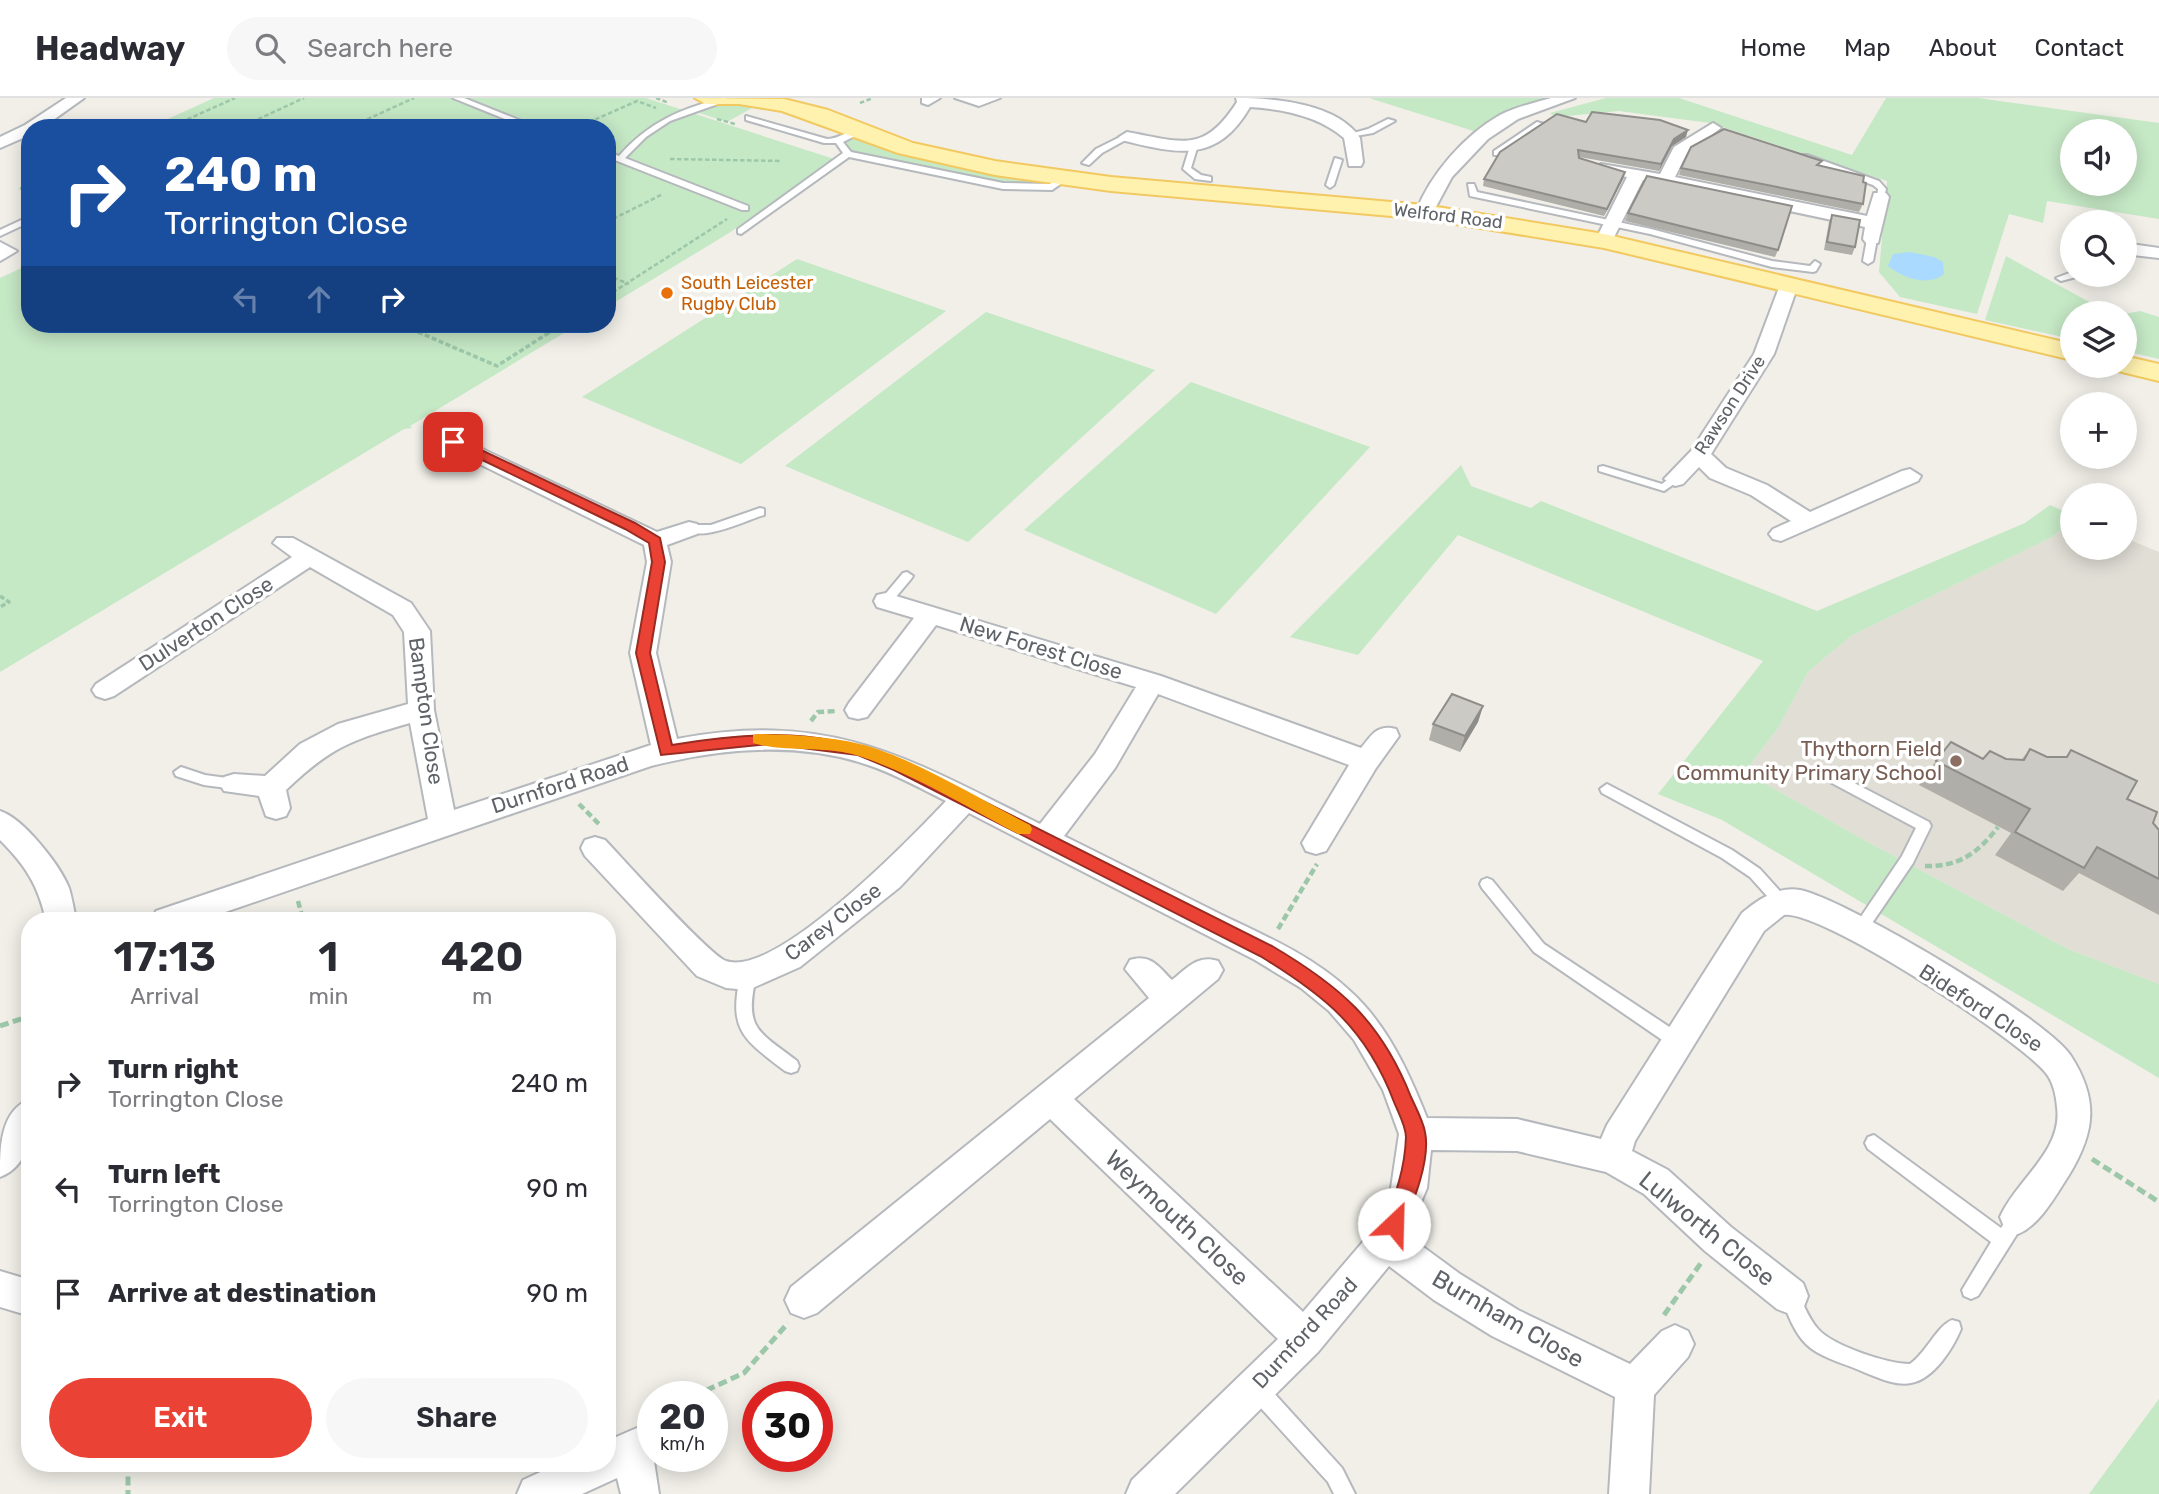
<!DOCTYPE html>
<meta charset="utf-8">
<style>
:root{--surface:#fff;--page:#f7f7f7;--text:#2b2b33;--muted:#7c7c81;--line:#e1e1e2;--accent:#ea4335}
body{margin:0;font-family:Rubik,sans-serif;background:var(--page);color:var(--text);height:100vh;display:flex;flex-direction:column;font-size:26px;white-space:nowrap}
*{box-sizing:border-box;margin:0}
p{font-size:23px;color:var(--muted)}
.icon{flex:none;width:38px;height:38px;fill:none;stroke:currentColor;stroke-width:2;stroke-linecap:round;stroke-linejoin:round}
.map{position:relative;flex:1;overflow:hidden}
.details{position:absolute;left:21px;top:814px;width:595px;height:560px;display:flex;flex-direction:column;background:var(--surface);border-radius:28px;box-shadow:0 4px 18px #0003}
.details>*{flex:none}
.banner{position:absolute;left:21px;top:21px;width:595px;height:214px;border-radius:28px;box-shadow:0 4px 18px #0003;background:#1a4fa0;color:#fff;overflow:hidden}
.buttons{position:absolute;left:2060px;top:21px;display:grid;gap:14px}
.buttons a{display:grid;place-items:center;width:77px;height:77px;border-radius:50%;background:var(--surface);box-shadow:0 4px 18px #0003;font-size:35px}
.speed{position:absolute;left:637px;top:1283px;display:flex;gap:14px;font-size:35px;font-weight:700;text-align:center}
.speed>*{display:grid;place-content:center;width:91px;height:91px;border-radius:50%;background:var(--surface);box-shadow:0 4px 18px #0003;line-height:1}
.speed small{font-size:18px;font-weight:400}
.speed .limit{border:10px solid #d22;background:#fff;color:#111}
.pin{position:absolute;display:grid;place-items:center;width:60px;height:60px;color:#fff;margin:-30px;border-radius:14px;box-shadow:0 4px 10px #0006}
.me{position:absolute;width:77px;margin:-38px;rotate:24deg;stroke-linejoin:round;filter:drop-shadow(0 0 5px #0008)}
.turn{display:flex;align-items:center;gap:24px;height:147px;padding:0 28px;font-size:32px}
.turn .icon{width:91px;height:91px;stroke-width:2.5}
.turn b{display:block;font-size:49px;line-height:60px}
.lanes{display:flex;align-items:center;height:66px;padding:0 28px;background:#0003;justify-content:center;gap:35px;direction:ltr}
.lanes .off{opacity:.35}
.eta{display:flex;justify-content:space-evenly;align-items:center;height:119px;text-align:center}
.eta b{font-size:42px;font-weight:600;line-height:49px}
.action{display:flex;gap:14px;margin-top:auto;padding:14px 28px}
.action a{flex:1;height:80px;border-radius:42px;background:var(--accent);color:#fff;font-size:28px;font-weight:600;line-height:80px;text-align:center}
.action a+a{background:var(--page);color:var(--text)}
ul{padding:0;list-style:none}
li{display:flex;align-items:center;gap:21px;height:105px;padding:0 28px}
li div{flex:1}
li b{display:block;font-size:26px}
li em{font-style:normal}
header{display:flex;align-items:center;gap:42px;box-sizing:border-box;height:98px;padding:0 35px;background:var(--surface);border-bottom:2px solid var(--line)}
header strong{font-size:33px}
nav{display:flex;gap:38px;margin-inline-start:auto;font-size:24px}
.search{width:490px;height:63px;background:var(--page);display:flex;align-items:center;gap:18px;box-sizing:border-box;padding:0 24px;border-radius:38px;color:var(--muted);font-size:26px}
.map>svg:first-child{display:block}
.education{fill:#e1ded6}
.green{fill:#c5e8c5;fill-rule:evenodd}
.water{fill:#aadaff}
.lines{fill:none;stroke-linecap:round;stroke-linejoin:round}
.service-casing{stroke:#b5b8bc;stroke-width:4}
.minor-casing{stroke:#b5b8bc;stroke-width:4}
.primary-casing{stroke:#f2c960;stroke-width:4}
.path-far3{stroke:#9cc7a9;stroke-width:2.5;stroke-dasharray:4.5 2.5;stroke-linecap:butt}
.path-far2{stroke:#9cc7a9;stroke-width:3.5;stroke-dasharray:5 2.5;stroke-linecap:butt}
.path-far1{stroke:#9cc7a9;stroke-width:4.5;stroke-dasharray:7 3.5;stroke-linecap:butt}
.path{stroke:#9cc7a9;stroke-width:5;stroke-dasharray:9 4.5;stroke-linecap:butt}
.service{fill:#fff;fill-rule:evenodd}
.minor{fill:#fff;fill-rule:evenodd}
.primary{fill:#fff2af;fill-rule:evenodd}
.wall{fill:#afaea9}
.shaded-wall{fill:#8f8d8a}
.building{fill:#cccac5;stroke:#8f8d8a;stroke-width:2}
.route{fill:#ea4335;stroke:#982c22;stroke-width:2}
.slow{fill:#f59e0b}
.food-dot{fill:#e8710a;stroke:#fff;stroke-width:2.5}
.education-dot{fill:#8d6e63;stroke:#fff;stroke-width:2.5}
.labels{text-anchor:middle;stroke-width:7;stroke-linejoin:round;paint-order:stroke}
.far-street-label{font-size:18px;fill:#5f6368;stroke:#fff}
.far-food-label{font-size:18px;fill:#c56008;stroke:#fff;text-anchor:start}
.street-label{font-size:21px;fill:#5f6368;stroke:#fff}
.education-label{font-size:21px;fill:#785e54;stroke:#fff;text-anchor:end}
.near-street-label{font-size:24px;fill:#5f6368;stroke:#fff}
</style>
<header>
<strong>Headway</strong>
<div class="search"><svg class="icon" aria-label="search" viewBox="0 0 24 24"><circle cx="10" cy="10" r="6"/><path d="M15 15l6 6"/></svg>Search here</div>
<nav><a>Home</a><a>Map</a><a>About</a><a>Contact</a></nav>
</header>
<div class="map">
<svg width="2159" height="1396" viewBox="0 0 2159 1396">
<rect width="100%" height="100%" fill="#f1efe8"/>
<path class="education" d="M2072 423V450H2124L2125 440 2159 454V886L2068 851 1864 742 1745 674 1778 630 1808 574 1851 538 2052 439Z"/>
<g class="green">
<path d="M214 0H646L834 61 729 135 607 209V30H148Z"/>
<path d="M1369 0H1549L1496 17 1483 36Z"/>
<path d="M1606 0H1679L1852 57 1886 0H1978L2159 25V121L2047 103 2043 125 2009 116 1977 216 1900 199 1879 174 1887 83 1710 25 1619 13 1556 19 1550 15ZM2072 33H2124V86H2072Z"/>
<path d="M725 2 772 5 762 12 752 10 727 24 687 11Z"/>
<path d="M858 33 1065 80 1052 89 1003 88 848 56 838 43Z"/>
<path d="M2006 158 2109 215H2072V241L1985 222Z"/>
<path d="M797 161 946 213 741 366 582 299Z"/>
<path d="M30 166V226H579L410 328 412 330 404 331 0 574V180Z"/>
<path d="M2140 213 2159 219V261L2125 253V216Z"/>
<path d="M986 214 1155 272 968 444 785 368Z"/>
<path d="M1191 284 1370 349 1216 516 1024 432Z"/>
<path d="M1461 367 1471 388 1531 410 1541 403 1817 513 2025 425 2050 407 2072 417V423L2052 439 1851 538 1808 574 1778 630 1745 674 1864 742 2068 851 2159 886V980L1722 722 1658 696 1763 563 1458 437 1358 557 1290 539Z"/>
<path d="M2159 1301V1396H2089Z"/>
</g>
<path class="water" d="M1910 154 1934 159 1943 164 1944 176C1928 189 1903 180 1888 168L1893 156Z"/>
<g class="lines">
<defs>
<g id="service">
<path d="M453 0H464L539 30H527Z"/>
<path d="M724 0 729 2 670 23 646 39 625 60 748 108V112H742L607 59V54L619 58C648 25 681 10 724 0Z"/>
<path d="M746 18 827 41C840 41 849 31 861 31V35L843 44 851 54 1003 85 1050 86 1062 78 1069 80 1052 92 1003 91 849 59 741 136 738 135V131L843 55 836 45H824L746 22Z"/>
<path d="M1388 21 1395 23 1373 35 1350 39 1346 37 1368 31Z"/>
<path d="M1537 24 1544 26 1500 57H1494V53Z"/>
<path d="M1124 37 1131 39 1102 55 1089 67 1082 65 1096 51Z"/>
<path d="M1191 45 1198 47 1191 70 1201 77 1211 79V83L1195 81 1183 71Z"/>
<path d="M1801 57H1807L1879 83 1886 91 1884 99 1877 101 1878 91 1873 87 1801 61Z"/>
<path d="M1335 60 1342 62 1334 87 1330 90 1326 87Z"/>
<path d="M1468 86H1474L1477 94 1651 131 1772 163 1810 168 1815 163 1820 166 1816 173 1813 174 1772 169 1650 136 1470 98Z"/>
<path d="M30 118V124L0 138V132Z"/>
<path d="M1872 138 1877 141 1873 163 1868 166 1863 163 1867 141Z"/>
<path d="M2072 174V177H2078L2076 179 2061 183 2056 180Z"/>
<path d="M1603 368 1662 386 1671 379H1679L1681 381 1664 393 1599 373V369Z"/>
<path d="M760 410 764 411V417C744 423 701 445 683 431L689 427H711Z"/>
<path d="M907 474 913 478 911 481 890 506H882L880 503 882 500 903 475Z"/>
<path d="M181 669 205 677 234 681 241 686 234 691 204 687 176 678 174 674Z"/>
<path d="M1835 675 1929 724 1931 728 1913 765 1864 837 1859 839 1854 837 1851 833 1854 829 1902 758 1916 730 1830 684 1828 680 1830 676Z"/>
<path d="M1607 686 1732 752 1760 771 1786 800 1788 804 1786 808 1781 810 1776 808 1750 779 1722 760 1602 695 1600 691Z"/>
<path d="M1487 780 1492 782 1544 846 1683 938 1685 943 1683 948 1677 950 1671 948 1534 854 1482 790 1480 786 1482 782Z"/>
<path d="M748 872 754 874 756 879C744 931 758 933 797 963L799 968 797 973 791 975 785 973C745 942 728 934 740 879L742 874Z"/>
<path d="M1874 1037 2001 1130 2012 1113 2018 1110 2024 1113 2027 1119 2024 1125 1978 1198 1971 1201 1964 1198 1962 1192 1991 1144 1868 1051 1865 1045 1868 1039Z"/>
<path d="M1790 1189 1797 1192C1803 1205 1808 1220 1818 1231 1833 1248 1888 1266 1910 1266 1926 1255 1937 1228 1952 1222L1959 1224 1961 1231C1953 1250 1934 1281 1911 1285 1894 1289 1870 1276 1854 1270 1839 1264 1818 1258 1806 1246 1793 1233 1787 1214 1781 1198L1783 1192Z"/>
<path d="M1256 1280 1263 1283 1342 1370 1355 1396H1334L1328 1384 1249 1297 1246 1290 1249 1283Z"/>
</g>
<g id="minor">
<path d="M66 0H84L42 30H30V37L0 50V39L25 27Z"/>
<path d="M922 0H940L928 7 922 5Z"/>
<path d="M955 0H1000L979 8Z"/>
<path d="M1236 0C1274 0 1337 5 1360 40L1363 64 1361 68H1349L1344 40C1319 18 1282 11 1250 9 1217 66 1178 56 1121 42L1119 39 1127 34C1182 44 1204 56 1237 4Z"/>
<path d="M1551 0H1575L1518 21 1488 41 1452 79 1431 118H1419L1416 114C1430 76 1465 37 1500 17 1516 9 1534 5 1551 0Z"/>
<path d="M1713 25 1721 30 1687 55 1675 79 1867 118 1874 95H1886L1889 99 1878 145H1866L1863 141 1865 129 1643 82 1610 147H1598L1595 143 1627 79 1601 74 1599 70 1601 66 1660 76 1674 49Z"/>
<path d="M0 144 17 153 0 163Z"/>
<path d="M2124 145 2159 150V160L2124 156Z"/>
<path d="M1789 181 1798 187 1774 256 1711 356 1726 370 1767 387 1810 414 1902 373 1910 371 1921 378 1918 383 1781 443 1773 441 1769 436 1773 431 1791 423 1751 397 1710 380 1699 369 1683 386 1675 388 1664 381 1691 353 1754 256 1780 187Z"/>
<path d="M453 337 657 434 689 424 697 426 701 431 697 436 667 447 671 464 656 555 677 641C831 612 908 660 1040 726L1095 656 1136 589 936 527 867 619 858 621 849 619 845 612 849 605 914 520 877 509 874 503 877 497 886 495 1161 578 1361 650C1372 637 1377 626 1396 631L1399 638 1376 670 1326 753 1316 756 1306 753 1302 745 1349 667 1158 596 1115 670 1064 738C1116 764 1169 790 1222 817 1266 838 1314 859 1350 893 1387 926 1409 975 1427 1020L1517 1021 1601 1041 1607 1027 1742 815C1757 802 1778 788 1800 792 1845 801 2048 921 2071 958 2099 1002 2095 1034 2069 1077 2056 1097 2040 1127 2018 1136L2005 1131 2000 1119C2016 1082 2063 1053 2057 1009 2056 997 2053 983 2045 974 2018 941 1822 812 1784 817L1764 833 1635 1043 1632 1053 1668 1072 1731 1129 1803 1185 1808 1198 1803 1211 1790 1216 1777 1211 1705 1153 1644 1096 1606 1074 1517 1053 1431 1052 1427 1090 1407 1137 1460 1176 1518 1212 1630 1266 1662 1233 1675 1227 1688 1233 1694 1246 1688 1259 1654 1297 1649 1396H1609L1615 1299 1492 1238 1434 1202 1389 1168 1318 1254 1175 1396H1126L1132 1382 1278 1241 1050 1021 817 1215 804 1220 791 1215 785 1202 791 1189 1149 900 1125 871 1130 862C1150 855 1159 869 1172 882 1187 870 1198 856 1218 863L1223 872 1218 881 1074 1001 1303 1214 1373 1132 1391 1090 1399 1036 1383 992 1354 942 1329 913 1301 890 1255 862 969 715 900 789 800 869 748 892 726 890 697 878 585 758 581 750 585 742 595 739 605 742C625 763 708 856 726 863 776 880 911 740 946 703 920 690 895 676 868 667 797 643 722 650 651 668L202 822H152L156 813 428 721 410 625C351 642 331 649 286 692L290 710 286 718 276 721 266 718 259 698 224 693 220 686 224 679 234 676 265 678 300 646 338 626 408 606 404 534 393 517 310 469 114 598 105 601 96 598 92 592 96 586 292 459 273 445 277 440H293L411 505 430 533 434 612 454 712 651 647 630 555 647 464 644 447 445 349 442 344Z"/>
<path d="M0 713C23 720 60 767 69 790 72 800 74 812 76 822H46C38 787 26 768 0 742Z"/>
<path d="M30 1001C30 1031 33 1066 0 1079 0 1049 0 1013 30 1001Z"/>
<path d="M0 1173 30 1182V1218L0 1209Z"/>
<path d="M653 1323V1358H665L654 1363 659 1396H621L617 1380 582 1396H517L523 1382 560 1365H607V1343Z"/>
</g>
<g id="primary">
<path d="M695 0 784 1 828 12 913 45 995 63 1111 79 1425 107 1604 136 2072 246V262L1604 150 1425 121 1111 93 995 77 898 55 782 13 739 6H706Z"/>
<path d="M2124 258 2159 266V283L2114 272 2111 268H2124Z"/>
</g>
</defs>
<use href="#service" class="service-casing"/>
<use href="#minor" class="minor-casing"/>
<use href="#primary" class="primary-casing"/>
<g class="path-far3">
<path d="M656 0 669 5"/>
<path d="M860 5 873 0"/>
<path d="M717 21 735 26"/>
<path d="M168 30 235 0"/>
<path d="M239 30 304 0"/>
<path d="M348 30 414 0"/>
<path d="M453 30 472 22"/>
<path d="M576 30 637 3 656 10"/>
<path d="M670 61 782 63"/>
<path d="M20 90 30 94"/>
<path d="M607 124 663 96"/>
<path d="M607 177 629 186"/>
<path d="M607 198 727 121"/>
<path d="M398 226 422 236"/>
<path d="M547 236 563 226"/>
</g>
<g class="path-far2">
<path d="M418 234 497 268 550 234"/>
<path d="M0 498 9 504 0 509"/>
</g>
<g class="path-far1">
<path d="M811 623 818 614 837 613"/>
<path d="M579 706 600 727"/>
<path d="M1925 768C1959 769 1978 755 1998 729"/>
<path d="M298 803 303 822"/>
<path d="M1278 831 1317 766"/>
</g>
<g class="path">
<path d="M0 928 30 918"/>
<path d="M2092 1061 2159 1104"/>
<path d="M1664 1217 1701 1165"/>
<path d="M694 1298 744 1275 788 1225"/>
<path d="M128 1365V1396"/>
</g>
<use href="#service" class="service"/>
<use href="#minor" class="minor"/>
<use href="#primary" class="primary"/>
</g>
<g class="wall">
<path d="M1586 24 1686 39 1672 48 1659 73 1579 59 1623 81 1604 118 1483 88 1484 81Z"/>
<path d="M1820 68 1863 84V106L1859 114 1679 77 1681 70Z"/>
<path d="M1628 115 1778 152 1775 159 1625 123Z"/>
<path d="M1832 117 1855 149 1852 157 1824 152 1829 124Z"/>
<path d="M1483 608 1478 624 1460 654 1429 642 1433 626Z"/>
<path d="M2030 651 2047 659H2066L2071 652 2153 725 2159 732V817L2079 775 2063 793 1995 757 2011 735 1919 687 1936 663 1983 661H2022Z"/>
</g>
<g class="shaded-wall">
<path d="M1688 32 1686 39 1672 48 1659 73 1661 66 1674 41Z"/>
<path d="M1625 74 1623 81 1604 118 1607 111Z"/>
<path d="M1483 608 1478 624 1460 654 1465 638Z"/>
</g>
<g class="building">
<path d="M1592 14 1660 22 1688 32 1674 41 1661 66 1578 52 1579 60 1625 74 1607 111 1484 81 1500 54 1557 16 1586 24Z"/>
<path d="M1724 31 1822 63 1817 67 1864 78 1863 84 1866 85 1863 106 1681 70 1691 49Z"/>
<path d="M1647 78 1792 108 1778 152 1628 115Z"/>
<path d="M1832 117 1860 122 1855 149 1827 144Z"/>
<path d="M1452 596 1483 608 1465 638 1433 626Z"/>
<path d="M1951 644 1983 661 1990 653 2006 661 2024 662 2030 651 2047 659H2067L2071 652 2137 683 2127 701 2157 714 2153 725 2159 732V781L2097 749 2084 770 2015 734 2030 711 1936 663Z"/>
</g>
<path class="route" d="M449 341H458L635 425 660 440 665 464 650 555 672 647C758 632 824 631 905 664L1272 848C1340 888 1381 923 1411 999 1416 1010 1423 1023 1425 1034 1431 1063 1412 1107 1401 1133L1394 1136 1386 1133 1383 1126C1396 1097 1405 1070 1406 1039 1406 1028 1398 1014 1394 1004 1366 930 1324 897 1260 858L894 672 858 657 770 646 661 657 636 555 652 464 649 445 625 431 449 346Z"/>
<path class="slow" d="M758 636C792 637 826 638 860 646 910 658 981 702 1030 727L1032 731 1030 736H1018C967 709 914 676 859 658 825 647 786 655 753 645V637Z"/>
<circle class="food-dot" cx="667" cy="195" r="7"/>
<circle class="education-dot" cx="1956" cy="663" r="7"/>
<g class="labels">
<g class="far-street-label">
<text transform="translate(1448 118) rotate(7)" y="6">Welford Road</text>
<text transform="translate(1730 307) rotate(-57)" y="6">Rawson Drive</text>
</g>
<g class="far-food-label">
<text x="681" y="191">South Leicester<tspan x="681" dy="21">Rugby Club</tspan></text>
</g>
<g class="street-label">
<text transform="translate(206 526) rotate(-33)" y="7">Dulverton Close</text>
<text transform="translate(1041 550) rotate(17)" y="7">New Forest Close</text>
<text transform="translate(426 613) rotate(82)" y="7">Bampton Close</text>
<text transform="translate(560 687) rotate(-18)" y="7">Durnford Road</text>
<text transform="translate(833 824) rotate(-37)" y="7">Carey Close</text>
<text transform="translate(1981 910) rotate(33)" y="7">Bideford Close</text>
<text transform="translate(1305 1235) rotate(-47)" y="7">Durnford Road</text>
</g>
<g class="education-label">
<text x="1942" y="658">Thythorn Field<tspan x="1942" dy="24">Community Primary School</tspan></text>
</g>
<g class="near-street-label">
<text transform="translate(1177 1120) rotate(43)" y="8">Weymouth Close</text>
<text transform="translate(1707 1131) rotate(39)" y="8">Lulworth Close</text>
<text transform="translate(1508 1221) rotate(30)" y="8">Burnham Close</text>
</g>
</g>
</svg>
<div class="buttons">
<a><svg class="icon" aria-label="sound" viewBox="0 0 24 24"><path d="M4 9h4l5-4v14l-5-4H4zM17 9q2 3 0 6"/></svg></a>
<a><svg class="icon" aria-label="search" viewBox="0 0 24 24"><circle cx="10" cy="10" r="6"/><path d="M15 15l6 6"/></svg></a>
<a><svg class="icon" aria-label="layers" viewBox="0 0 24 24"><path d="M12 4l9 5-9 5-9-5zM3 14l9 5 9-5"/></svg></a>
<a>+</a>
<a>−</a>
</div>
<div class="speed"><div>20<small>km/h</small></div><div class="limit">30</div></div>
<div class="pin" style="left:453px;top:344px;background:#d93025"><svg class="icon" aria-label="arrive" viewBox="0 0 24 24"><path d="M6 21V4h12l-3 4 3 4H6"/></svg></div>
<svg class="me" style="left:1394px;top:1126px" viewBox="-20 -20 40 40"><circle r="19" fill="#fff"/><path d="M0-13L10 11 0 6-10 11z" fill="#ea4335"/></svg>
<div class="banner">
<div class="turn"><svg class="icon" aria-label="right" viewBox="0 0 24 24"><path d="M7 20v-9h11M14 6l5 5-5 5"/></svg><div><b>240 m</b>Torrington Close</div></div>
<div class="lanes"><svg class="icon off" aria-label="left" viewBox="0 0 24 24"><path d="M17 20v-9H6M10 6l-5 5 5 5"/></svg><svg class="icon off" aria-label="ahead" viewBox="0 0 24 24"><path d="M12 20V5M6 11l6-6 6 6"/></svg><svg class="icon" aria-label="right" viewBox="0 0 24 24"><path d="M7 20v-9h11M14 6l5 5-5 5"/></svg></div>
</div>
<section class="details">
<div class="eta">
<div><b>17:13</b><p>Arrival</p></div>
<div><b>1</b><p>min</p></div>
<div><b>420</b><p>m</p></div>
</div>
<ul>
<li><svg class="icon" aria-label="right" viewBox="0 0 24 24"><path d="M7 20v-9h11M14 6l5 5-5 5"/></svg><div><b>Turn right</b><p>Torrington Close</p></div><em>240 m</em></li>
<li><svg class="icon" aria-label="left" viewBox="0 0 24 24"><path d="M17 20v-9H6M10 6l-5 5 5 5"/></svg><div><b>Turn left</b><p>Torrington Close</p></div><em>90 m</em></li>
<li><svg class="icon" aria-label="arrive" viewBox="0 0 24 24"><path d="M6 21V4h12l-3 4 3 4H6"/></svg><div><b>Arrive at destination</b></div><em>90 m</em></li>
</ul>
<div class="action"><a>Exit</a><a>Share</a></div>
</section>
</div>
